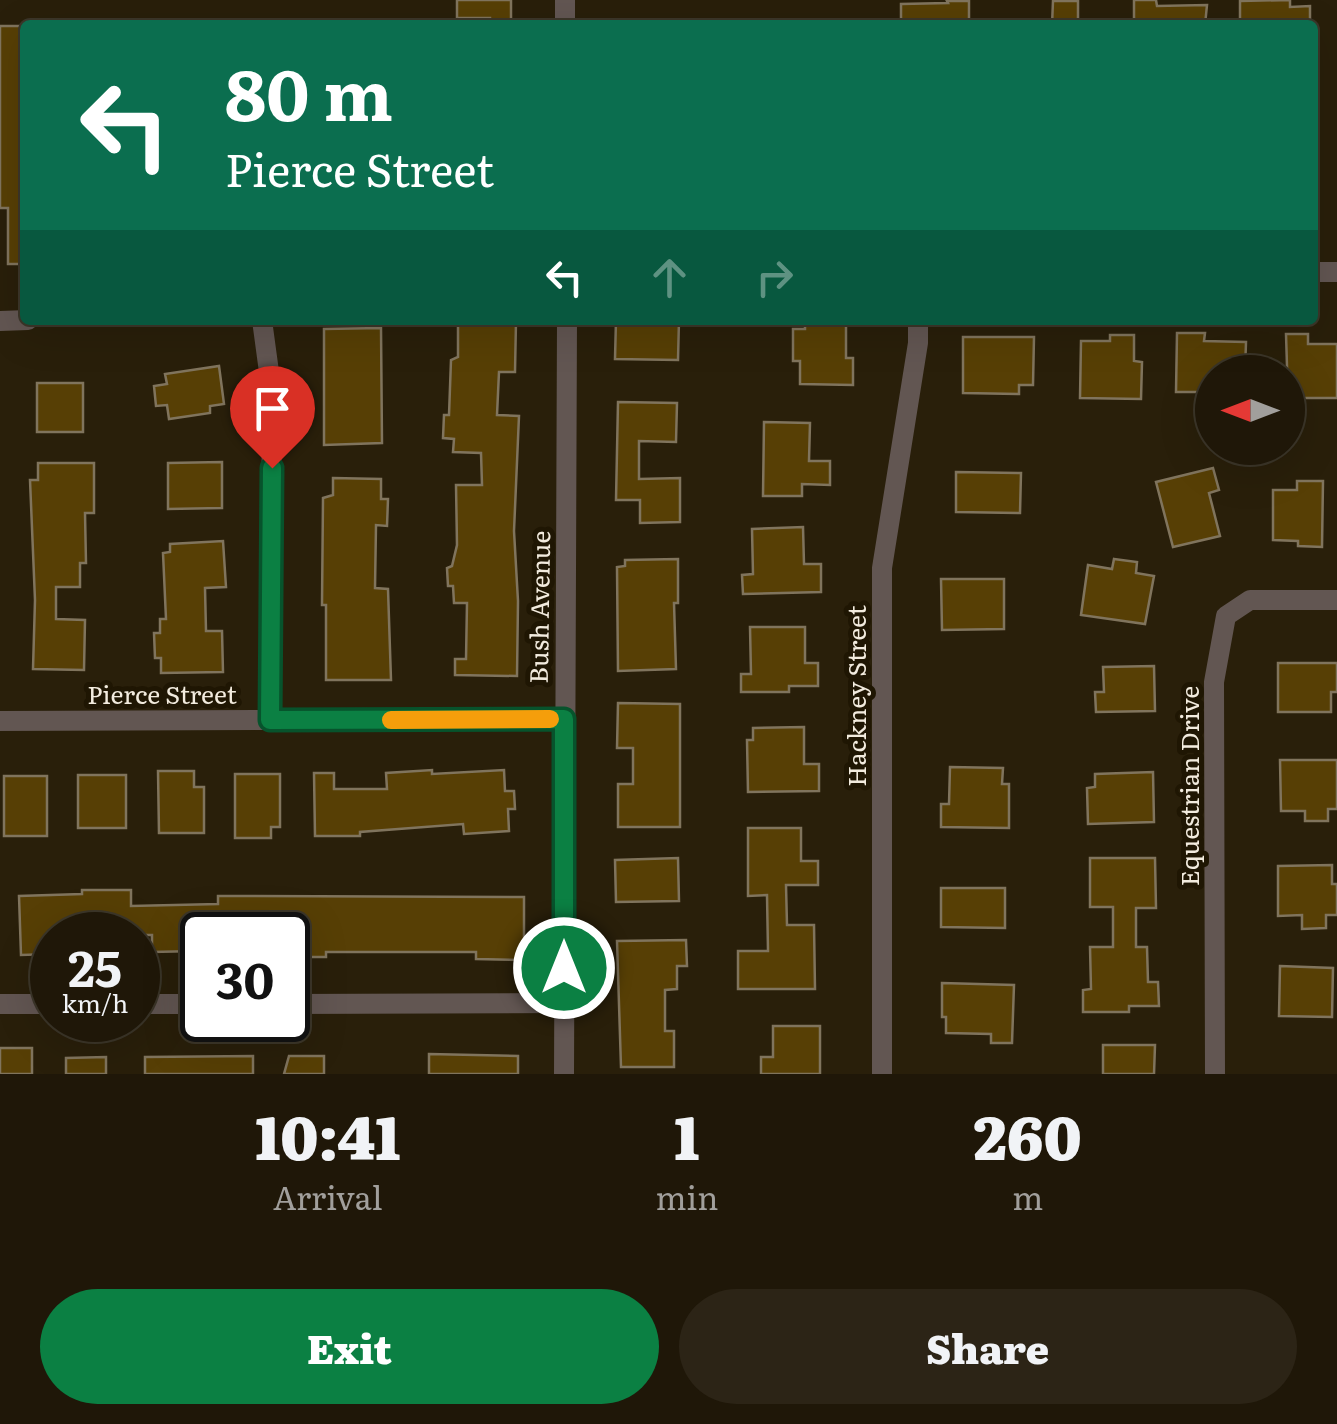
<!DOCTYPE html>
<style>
:root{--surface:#1f1708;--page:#2c2416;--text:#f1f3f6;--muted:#a19f9c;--line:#3c3629;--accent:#0b8043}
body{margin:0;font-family:Literata,serif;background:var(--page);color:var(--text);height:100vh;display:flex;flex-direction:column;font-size:38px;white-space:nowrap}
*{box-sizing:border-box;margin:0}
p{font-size:32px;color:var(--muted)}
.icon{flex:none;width:55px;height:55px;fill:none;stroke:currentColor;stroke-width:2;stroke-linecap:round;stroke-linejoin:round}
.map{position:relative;height:1074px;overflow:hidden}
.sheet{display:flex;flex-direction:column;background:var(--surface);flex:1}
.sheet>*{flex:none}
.hud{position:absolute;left:20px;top:20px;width:1298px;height:305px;border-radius:10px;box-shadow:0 10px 40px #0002,0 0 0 2px var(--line);background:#0b6e4f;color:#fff;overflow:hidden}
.needle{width:65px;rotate:270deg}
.buttons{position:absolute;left:1195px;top:355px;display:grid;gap:20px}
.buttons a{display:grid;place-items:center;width:110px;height:110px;border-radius:50%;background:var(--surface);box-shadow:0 10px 40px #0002,0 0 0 2px var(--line);font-size:50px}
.speed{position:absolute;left:30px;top:912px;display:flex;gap:20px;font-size:50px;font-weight:700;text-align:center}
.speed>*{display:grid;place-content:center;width:130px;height:130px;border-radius:50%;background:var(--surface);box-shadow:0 10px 40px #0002,0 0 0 2px var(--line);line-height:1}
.speed small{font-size:25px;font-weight:400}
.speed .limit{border:5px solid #111;border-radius:15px;background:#fff;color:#111}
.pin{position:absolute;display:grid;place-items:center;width:85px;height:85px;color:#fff;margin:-102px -42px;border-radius:50% 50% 50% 0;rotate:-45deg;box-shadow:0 0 10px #0007}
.pin .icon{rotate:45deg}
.me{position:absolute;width:110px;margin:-55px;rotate:0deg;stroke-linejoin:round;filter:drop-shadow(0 0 8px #0008)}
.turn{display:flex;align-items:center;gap:35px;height:210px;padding:0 40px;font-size:45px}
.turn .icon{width:130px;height:130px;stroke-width:2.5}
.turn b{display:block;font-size:70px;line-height:85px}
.lanes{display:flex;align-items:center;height:95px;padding:0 40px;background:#0003;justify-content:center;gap:50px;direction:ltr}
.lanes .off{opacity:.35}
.eta{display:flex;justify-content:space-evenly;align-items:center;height:170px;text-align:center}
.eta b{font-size:60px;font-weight:800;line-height:70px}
.primary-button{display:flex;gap:20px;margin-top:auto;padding:20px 40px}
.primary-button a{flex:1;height:115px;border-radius:60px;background:var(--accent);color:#fff;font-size:40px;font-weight:800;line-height:115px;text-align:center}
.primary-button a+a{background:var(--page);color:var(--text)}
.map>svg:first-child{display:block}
.building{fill:#573f05;stroke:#80745d;stroke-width:2.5}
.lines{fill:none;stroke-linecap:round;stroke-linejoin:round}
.street{stroke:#625652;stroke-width:20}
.route-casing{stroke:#07532c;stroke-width:25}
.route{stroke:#0b8043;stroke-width:18}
.slow{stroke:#f59e0b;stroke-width:18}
.labels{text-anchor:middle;stroke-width:10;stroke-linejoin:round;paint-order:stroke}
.street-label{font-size:25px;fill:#f2ebde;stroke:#1f1603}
</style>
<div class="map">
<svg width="1337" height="1074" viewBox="0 0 1337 1074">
<rect width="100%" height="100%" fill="#291f0a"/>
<g class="building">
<path d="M457 0H511V25H490V18H457Z"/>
<path d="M1134 0H1156L1157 6 1207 5 1205 25H1134Z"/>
<path d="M1290 0V7L1310 6V25H1240V1Z"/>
<path d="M947 1H969V25H901V4L948 3Z"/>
<path d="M1053 1H1078V25H1052Z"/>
<path d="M0 26H25V264H8V208H0Z"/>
<path d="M616 320H679L678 360 615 359Z"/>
<path d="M805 320H846V358H853V385L800 384V361H793V329H805Z"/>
<path d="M458 321H516L515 372H499L497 415 519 416 514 531 518 601 517 676 455 675V659H466L467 603H454L453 586H448L447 568 452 566 457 545 456 485H482L481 453 453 452 454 439 443 438 444 415H449L451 360 458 357Z"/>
<path d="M381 328 382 443 324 445V329Z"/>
<path d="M1177 333H1205L1204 341 1246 342 1245 372H1212V387H1204V392H1176Z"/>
<path d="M1286 334H1308V344H1337V398H1288Z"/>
<path d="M1110 335H1134V361L1142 362 1141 399 1080 398 1081 341H1110Z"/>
<path d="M963 337H1034L1033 385H1019V394L963 393Z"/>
<path d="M219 366 224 404 210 406V413L169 419 167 405 156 406 154 386 167 384 165 374Z"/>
<rect x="37" y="383" width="46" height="49"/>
<path d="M618 402 677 403 676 442 639 441V479L680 478V522L640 523V500H616Z"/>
<path d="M764 422 810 423 809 461H830V485L802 484V496H763Z"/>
<path d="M222 462V508L168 509V463Z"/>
<path d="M38 463H94V513H85L86 563H80V587H56V619L85 620 84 670 33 669 35 600 30 480H38Z"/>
<path d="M1213 468 1219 490 1209 493 1220 536 1173 547 1156 482Z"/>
<path d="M956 472 1021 473 1020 513 956 512Z"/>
<path d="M333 478 381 479V499H388L387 526 376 525 375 588 388 589 391 680H326V605H322L323 498 333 495Z"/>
<path d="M1297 481H1323L1322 547 1298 546V541L1273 540V490H1297Z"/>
<path d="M803 527 804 564H821V592L743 594 742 575 753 574 752 529Z"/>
<path d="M223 541 226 587 205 588 206 631H222L223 672 161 673V658H155L154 633H160V619H166L163 553 170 552V544Z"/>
<path d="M678 559V603H674L676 669 618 671 617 567 625 566V560Z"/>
<path d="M1114 559 1137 562 1136 573 1154 576 1145 624 1081 615 1088 565 1112 569Z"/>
<path d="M941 579H1004V629L942 630Z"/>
<path d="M750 627H805V663H818V686H789V692H741V674H751Z"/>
<path d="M1278 663H1337V692H1331V712H1278Z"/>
<path d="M1154 666 1155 711 1096 712 1095 692H1104L1103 667Z"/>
<path d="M618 703 680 704V827H618V784H633V748H617Z"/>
<path d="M804 727V764H819V791L748 792 747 740H753V728Z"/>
<path d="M1280 760H1337V809H1328V821H1305V811H1281Z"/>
<path d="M950 767 1003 768 1002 784H1009V828L941 827V804H949Z"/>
<path d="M432 770V774L504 770 505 791H514L515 809H508L509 831 464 834 463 824 360 832V836H315L314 773H334V789H387L386 773Z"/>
<path d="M158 771H194V787H204V833H159Z"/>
<path d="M1153 772 1154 822 1088 824 1087 788 1095 787V774Z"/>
<path d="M235 774H280V827H271V838H235Z"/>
<rect x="78" y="775" width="48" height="53"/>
<rect x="4" y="776" width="43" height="60"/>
<path d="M748 828H801V861H818V885H786L787 925H814L815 989H738V951H768L767 895 748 896Z"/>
<path d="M678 858 679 901 616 902 615 860Z"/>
<path d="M1090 858H1155L1156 908H1136V947H1147L1148 982H1158L1159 1006H1129V1012H1083V990L1091 989 1090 947H1113V907H1090Z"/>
<path d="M1332 865V884H1337V915H1326V928L1302 929V915L1278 916V866Z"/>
<path d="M941 888H1005V928L941 927Z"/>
<path d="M82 890H131V906L218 904V896L524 897V960L476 959V952H326V957H288V935H197V951L152 952V935H52V954L21 955 19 896 82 894Z"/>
<path d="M686 940 687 966H677V989L665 990V1031H674V1067H621L617 941Z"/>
<path d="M1280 966 1333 968 1332 1017 1279 1016Z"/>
<path d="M942 983 1014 985 1012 1043H991V1034L946 1033V1017H942Z"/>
<path d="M773 1026H820V1074H761V1057H773Z"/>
<path d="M1103 1045H1155L1154 1074H1103Z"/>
<rect x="0" y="1048" width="32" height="26"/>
<path d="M429 1054 518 1056V1074H429Z"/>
<path d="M253 1056V1074H145V1057Z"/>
<path d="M289 1056H324V1074H284Z"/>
<path d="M106 1057V1074H66V1058Z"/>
</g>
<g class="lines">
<g class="street">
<path d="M565 0V25"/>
<path d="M1312 272H1337"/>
<path d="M262 320 272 394 270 720"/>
<path d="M0 321 28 320"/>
<path d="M0 721 563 719"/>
<path d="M0 1004H52"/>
<path d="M138 1004H202"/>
<path d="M288 1004 564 1003"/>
<path d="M564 1074 567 320"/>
<path d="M882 1074V568L918 343V320"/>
<path d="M1215 1074 1214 682 1226 616 1250 600H1337"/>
</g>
</g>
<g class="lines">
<defs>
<path id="route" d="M272 468 270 720 564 719V968"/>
</defs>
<use href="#route" class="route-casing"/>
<use href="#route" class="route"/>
<path class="slow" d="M391 720 550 719"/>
</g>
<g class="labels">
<g class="street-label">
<text transform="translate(540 607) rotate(-89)" y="9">Bush Avenue</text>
<text x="162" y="704">Pierce Street</text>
<text transform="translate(857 696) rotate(-90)" y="9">Hackney Street</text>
<text transform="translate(1190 786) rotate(-90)" y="9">Equestrian Drive</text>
</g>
</g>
</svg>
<div class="buttons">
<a><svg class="needle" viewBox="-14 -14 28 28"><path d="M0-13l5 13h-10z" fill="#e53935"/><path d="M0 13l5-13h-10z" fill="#a19f9c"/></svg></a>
</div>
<div class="speed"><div>25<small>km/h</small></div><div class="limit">30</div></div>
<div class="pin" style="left:272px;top:468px;background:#d93025"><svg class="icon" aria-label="arrive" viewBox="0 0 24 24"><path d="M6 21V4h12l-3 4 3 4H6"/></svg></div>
<svg class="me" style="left:564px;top:968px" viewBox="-20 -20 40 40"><circle r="17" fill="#0b8043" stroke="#fff" stroke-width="3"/><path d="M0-11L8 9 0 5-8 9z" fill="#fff"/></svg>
<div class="hud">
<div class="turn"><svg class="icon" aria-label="left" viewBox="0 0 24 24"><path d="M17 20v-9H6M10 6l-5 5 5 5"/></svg><div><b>80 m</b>Pierce Street</div></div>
<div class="lanes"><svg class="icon" aria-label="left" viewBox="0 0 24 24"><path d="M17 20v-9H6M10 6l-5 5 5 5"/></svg><svg class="icon off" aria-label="ahead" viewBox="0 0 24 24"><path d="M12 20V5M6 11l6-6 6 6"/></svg><svg class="icon off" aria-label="right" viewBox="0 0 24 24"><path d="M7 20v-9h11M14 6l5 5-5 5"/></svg></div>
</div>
</div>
<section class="sheet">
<div class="eta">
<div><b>10:41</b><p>Arrival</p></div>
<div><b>1</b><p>min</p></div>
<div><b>260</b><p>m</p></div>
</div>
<div class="primary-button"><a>Exit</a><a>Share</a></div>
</section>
